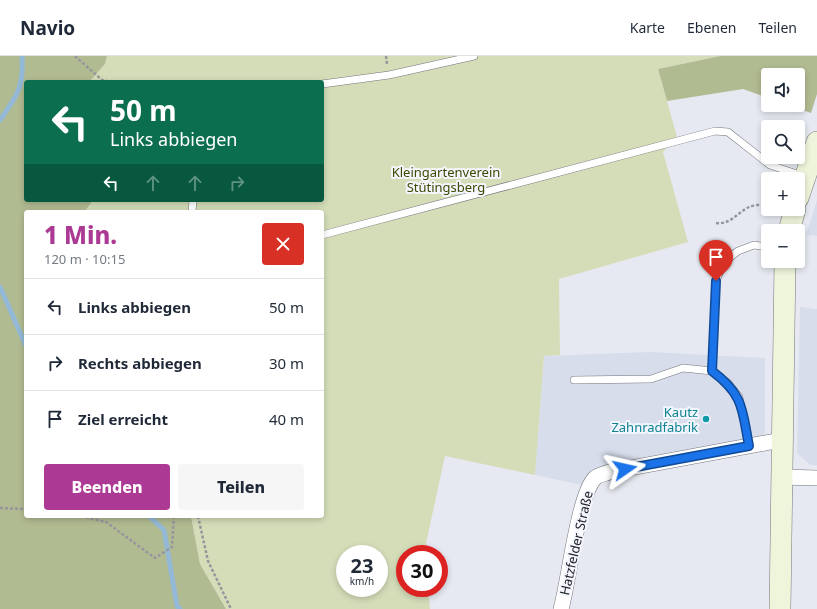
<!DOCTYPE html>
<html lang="de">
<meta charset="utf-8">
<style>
:root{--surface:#fff;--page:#f6f6f7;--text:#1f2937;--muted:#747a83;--line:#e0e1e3;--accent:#ac3a95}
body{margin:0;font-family:"Noto Sans",sans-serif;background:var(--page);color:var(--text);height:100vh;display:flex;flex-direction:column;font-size:15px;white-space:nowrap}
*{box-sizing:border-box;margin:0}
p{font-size:13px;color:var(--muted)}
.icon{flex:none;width:22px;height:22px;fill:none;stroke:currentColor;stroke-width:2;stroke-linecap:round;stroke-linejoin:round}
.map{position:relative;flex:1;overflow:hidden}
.drawer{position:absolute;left:24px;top:154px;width:300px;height:308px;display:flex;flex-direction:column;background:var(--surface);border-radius:4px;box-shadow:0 2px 6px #0003}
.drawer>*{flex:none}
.guide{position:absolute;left:24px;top:24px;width:300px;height:122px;border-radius:4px;box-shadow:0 2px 6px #0003;background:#0b6e4f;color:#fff;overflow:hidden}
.tools{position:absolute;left:761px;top:12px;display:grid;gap:8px}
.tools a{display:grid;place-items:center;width:44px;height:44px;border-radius:4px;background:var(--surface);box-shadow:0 2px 6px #0003;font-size:20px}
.speed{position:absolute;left:336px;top:489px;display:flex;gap:8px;font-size:20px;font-weight:700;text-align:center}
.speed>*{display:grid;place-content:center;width:52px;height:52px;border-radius:50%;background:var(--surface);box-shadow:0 2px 6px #0003;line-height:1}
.speed small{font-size:10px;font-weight:400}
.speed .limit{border:6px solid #d22;background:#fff;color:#111}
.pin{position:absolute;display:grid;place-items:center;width:34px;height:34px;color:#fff;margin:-41px -17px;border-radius:50% 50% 50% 0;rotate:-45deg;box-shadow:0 0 4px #0007}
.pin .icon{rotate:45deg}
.me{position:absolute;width:44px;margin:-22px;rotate:79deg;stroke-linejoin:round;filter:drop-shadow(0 0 3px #0008)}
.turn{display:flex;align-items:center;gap:14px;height:84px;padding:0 20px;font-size:18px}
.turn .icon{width:52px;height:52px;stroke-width:2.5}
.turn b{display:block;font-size:28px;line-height:34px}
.lanes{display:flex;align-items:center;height:38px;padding:0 20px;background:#0003;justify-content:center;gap:20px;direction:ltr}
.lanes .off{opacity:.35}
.round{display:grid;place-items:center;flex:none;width:42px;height:42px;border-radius:4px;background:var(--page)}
.head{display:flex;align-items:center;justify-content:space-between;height:68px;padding:0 20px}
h1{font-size:24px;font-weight:800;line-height:30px;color:var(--accent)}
.button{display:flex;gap:8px;margin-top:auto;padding:8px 20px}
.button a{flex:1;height:46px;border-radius:4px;background:var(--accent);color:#fff;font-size:16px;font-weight:800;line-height:46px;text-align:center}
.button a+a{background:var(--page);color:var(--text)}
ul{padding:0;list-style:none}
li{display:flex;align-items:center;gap:12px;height:56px;padding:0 20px;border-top:1px solid var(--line)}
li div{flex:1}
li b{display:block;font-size:15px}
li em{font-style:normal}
header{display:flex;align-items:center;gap:24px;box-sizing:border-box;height:56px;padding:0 20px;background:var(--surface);border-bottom:1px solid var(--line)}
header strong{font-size:19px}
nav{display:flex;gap:22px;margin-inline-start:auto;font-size:14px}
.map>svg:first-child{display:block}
.built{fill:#d8ddec}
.green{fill:#d4ddb8;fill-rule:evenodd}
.forest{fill:#b1bb92}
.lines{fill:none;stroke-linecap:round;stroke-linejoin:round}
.stream{stroke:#94b9d6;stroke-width:5}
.service-casing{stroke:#73757c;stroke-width:8}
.minor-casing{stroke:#73757c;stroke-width:16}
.secondary-casing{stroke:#73757c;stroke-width:22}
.path{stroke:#95979d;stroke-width:2.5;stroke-dasharray:3 2;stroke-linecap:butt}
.service{stroke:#fff;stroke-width:7}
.minor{stroke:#fff;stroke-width:15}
.secondary{stroke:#eef5db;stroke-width:21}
.route-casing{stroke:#114b97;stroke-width:10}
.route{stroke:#1a73e8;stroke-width:7}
.culture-dot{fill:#0f9aa8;stroke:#f3f6fe;stroke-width:1.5}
.labels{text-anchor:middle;stroke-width:4;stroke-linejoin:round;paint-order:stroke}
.park-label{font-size:13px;fill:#3d4801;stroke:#f3f6fe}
.culture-label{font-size:13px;fill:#0d838f;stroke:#f3f6fe;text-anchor:end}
.street-label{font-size:13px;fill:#222326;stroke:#f3f6fe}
</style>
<header>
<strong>Navio</strong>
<nav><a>Karte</a><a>Ebenen</a><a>Teilen</a></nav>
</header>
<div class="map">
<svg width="817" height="553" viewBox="0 0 817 553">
<rect width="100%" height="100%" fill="#e6e9f1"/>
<g class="built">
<path d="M817 144V180L806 179Z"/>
<path d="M800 251 817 253V409H810L797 397Z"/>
<path d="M650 296 765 302V382L669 400 606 408 587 420 582 429 535 419 544 300Z"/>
</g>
<path class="green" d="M107 0H720L658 13 677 81 663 96 688 186 559 223 560 299 544 300 535 419 445 400 425 492 426 498H405V532H428L430 553H226L200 508 191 460H322V156H84L91 144H322V26H89L105 8ZM345 498H379V532H345Z"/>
<g class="forest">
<path d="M0 0H107L105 8 89 26H26V144H91V147L84 156H26V460H191L200 508 226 553H0Z"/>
<path d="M720 0H817V38L811 57 788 49H798V19H768V42L743 33 667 45 658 13Z"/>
</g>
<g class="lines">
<g class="stream">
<path d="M0 64C17 40 24 31 22 0"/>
<path d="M0 231 26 290"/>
<path d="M149 460 164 474 177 550 180 553"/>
</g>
<defs>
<g id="service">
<path d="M322 28 389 19 474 0"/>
<path d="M192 156 193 144"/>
<path d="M322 179 715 75 728 76 770 109 803 120"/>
<path d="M712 315 716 225 724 206 738 195 754 189 768 191"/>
<path d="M574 324 651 323 683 312 712 315 728 327 739 341 749 390"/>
</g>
<g id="minor">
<path d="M781 421 817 422"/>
<path d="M561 553C569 525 578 439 595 422 598 419 605 418 609 416L781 384"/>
</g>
<g id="secondary">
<path d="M798 142 817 86"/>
<path d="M789 175 795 153"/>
<path d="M780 553 785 205"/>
</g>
</defs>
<use href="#service" class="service-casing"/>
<use href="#minor" class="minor-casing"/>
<use href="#secondary" class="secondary-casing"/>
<g class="path">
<path d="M75 0 102 24 111 26"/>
<path d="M386 0 387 8"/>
<path d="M716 167C730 169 737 157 749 151 754 149 762 149 768 147"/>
<path d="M0 452 26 453"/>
<path d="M81 460 106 466 155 502 172 491 174 460"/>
<path d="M198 460 208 505 231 553"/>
</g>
<use href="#service" class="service"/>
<use href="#minor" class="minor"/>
<use href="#secondary" class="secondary"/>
</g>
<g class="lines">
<defs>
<path id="route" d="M625 413 749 390C742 353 744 339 712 315L716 225"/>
</defs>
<use href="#route" class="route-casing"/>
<use href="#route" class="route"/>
</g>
<circle class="culture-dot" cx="706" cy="363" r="4"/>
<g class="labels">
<g class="park-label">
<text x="446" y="121">Kleingartenverein<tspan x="446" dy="15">Stütingsberg</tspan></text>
</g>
<g class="culture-label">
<text x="698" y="361">Kautz<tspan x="698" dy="15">Zahnradfabrik</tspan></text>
</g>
<g class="street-label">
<text transform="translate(576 487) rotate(-77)" y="5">Hatzfelder Straße</text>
</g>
</g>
</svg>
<div class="tools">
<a><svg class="icon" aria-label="sound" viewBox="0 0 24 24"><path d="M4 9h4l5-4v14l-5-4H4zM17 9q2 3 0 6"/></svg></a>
<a><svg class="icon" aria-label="search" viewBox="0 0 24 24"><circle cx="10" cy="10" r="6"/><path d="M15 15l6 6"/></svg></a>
<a>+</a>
<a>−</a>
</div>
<div class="speed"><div>23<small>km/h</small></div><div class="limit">30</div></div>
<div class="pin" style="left:716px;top:225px;background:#d93025"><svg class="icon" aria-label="arrive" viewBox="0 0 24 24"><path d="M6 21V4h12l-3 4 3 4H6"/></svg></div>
<svg class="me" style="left:625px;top:413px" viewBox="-20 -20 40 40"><path d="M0-17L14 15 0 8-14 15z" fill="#1a73e8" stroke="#fff" stroke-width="4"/></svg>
<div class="guide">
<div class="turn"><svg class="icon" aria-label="left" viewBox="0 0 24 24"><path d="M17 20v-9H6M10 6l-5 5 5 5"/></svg><div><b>50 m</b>Links abbiegen</div></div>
<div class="lanes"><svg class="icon" aria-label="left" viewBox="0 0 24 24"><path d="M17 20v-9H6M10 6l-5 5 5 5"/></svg><svg class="icon off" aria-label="ahead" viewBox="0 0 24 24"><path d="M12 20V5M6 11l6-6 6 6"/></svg><svg class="icon off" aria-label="ahead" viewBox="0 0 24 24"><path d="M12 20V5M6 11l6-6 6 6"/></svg><svg class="icon off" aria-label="right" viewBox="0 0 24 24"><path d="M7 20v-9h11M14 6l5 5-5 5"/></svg></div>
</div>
<section class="drawer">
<div class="head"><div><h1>1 Min.</h1><p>120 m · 10:15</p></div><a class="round" style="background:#d93025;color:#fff"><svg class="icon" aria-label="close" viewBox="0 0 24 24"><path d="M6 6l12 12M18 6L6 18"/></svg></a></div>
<ul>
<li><svg class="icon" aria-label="left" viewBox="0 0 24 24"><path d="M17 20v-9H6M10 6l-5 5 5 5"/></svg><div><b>Links abbiegen</b></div><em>50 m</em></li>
<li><svg class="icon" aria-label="right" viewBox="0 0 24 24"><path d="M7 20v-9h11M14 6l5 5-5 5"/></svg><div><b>Rechts abbiegen</b></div><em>30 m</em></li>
<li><svg class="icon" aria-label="arrive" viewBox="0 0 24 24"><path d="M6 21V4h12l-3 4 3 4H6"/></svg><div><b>Ziel erreicht</b></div><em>40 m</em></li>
</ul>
<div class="button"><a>Beenden</a><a>Teilen</a></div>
</section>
</div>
